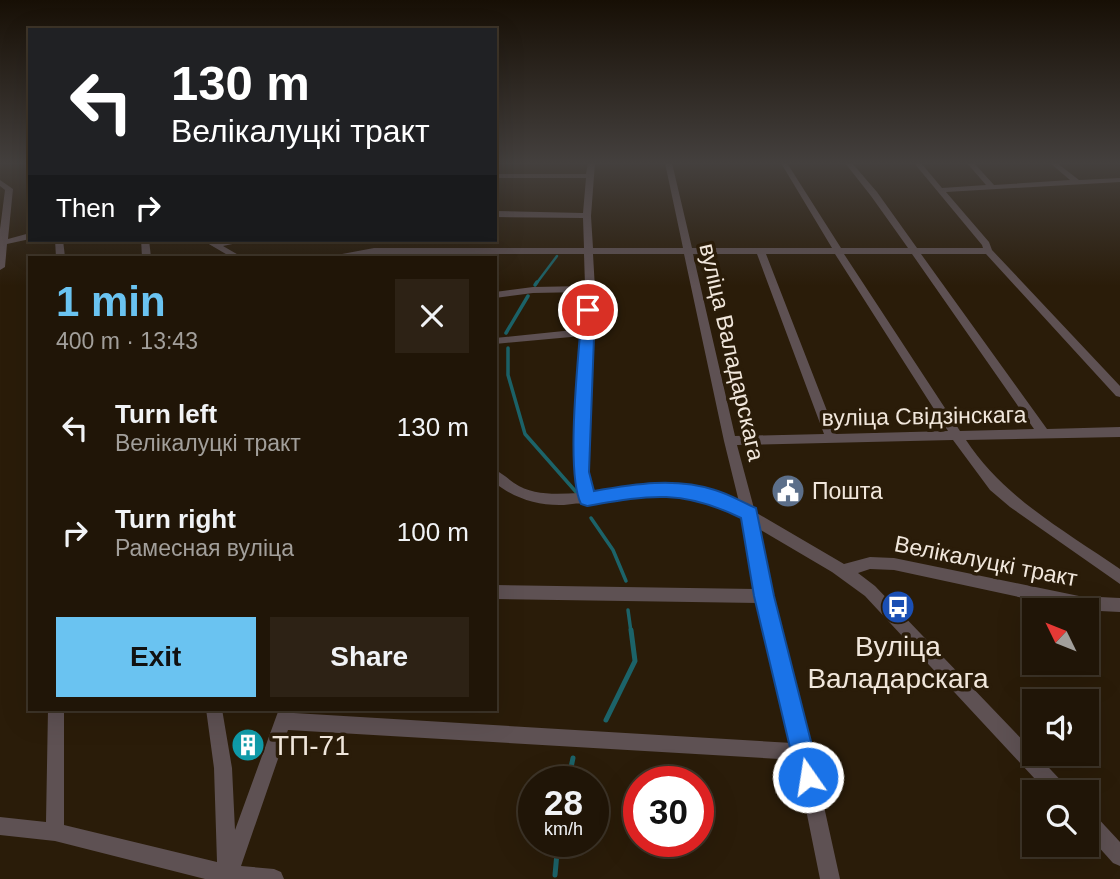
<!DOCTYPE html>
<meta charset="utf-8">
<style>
:root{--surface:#201507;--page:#2d2215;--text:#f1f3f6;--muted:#a29f9b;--line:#3d3428;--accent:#6ac3f1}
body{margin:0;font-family:Helvetica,sans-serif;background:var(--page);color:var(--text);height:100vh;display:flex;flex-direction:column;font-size:26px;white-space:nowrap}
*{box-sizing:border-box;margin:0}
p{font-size:23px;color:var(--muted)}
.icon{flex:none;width:38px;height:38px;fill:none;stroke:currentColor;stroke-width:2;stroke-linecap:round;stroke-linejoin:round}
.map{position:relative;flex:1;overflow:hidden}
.panel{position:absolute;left:28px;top:256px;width:469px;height:455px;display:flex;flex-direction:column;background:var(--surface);border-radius:0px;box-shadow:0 7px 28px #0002,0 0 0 2px var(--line)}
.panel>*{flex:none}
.guide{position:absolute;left:28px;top:28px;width:469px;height:214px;border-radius:0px;box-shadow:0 7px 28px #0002,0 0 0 2px var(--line);background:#202124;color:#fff;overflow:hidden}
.needle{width:46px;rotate:313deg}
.fabs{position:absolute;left:1022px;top:598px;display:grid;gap:14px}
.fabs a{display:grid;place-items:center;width:77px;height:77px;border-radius:0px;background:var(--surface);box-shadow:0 7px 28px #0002,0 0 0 2px var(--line);font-size:35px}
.speed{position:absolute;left:518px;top:766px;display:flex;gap:14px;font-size:35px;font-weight:700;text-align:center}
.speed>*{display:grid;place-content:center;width:91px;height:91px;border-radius:50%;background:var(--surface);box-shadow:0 7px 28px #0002,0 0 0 2px var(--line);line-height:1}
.speed small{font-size:18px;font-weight:400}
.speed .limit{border:10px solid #d22;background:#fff;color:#111}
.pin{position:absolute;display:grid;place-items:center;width:60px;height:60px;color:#fff;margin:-30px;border:4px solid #fff;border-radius:50%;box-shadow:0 2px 7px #0007}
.me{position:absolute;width:77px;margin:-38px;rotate:347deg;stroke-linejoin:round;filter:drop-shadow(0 0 5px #0008)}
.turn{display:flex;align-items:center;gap:24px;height:147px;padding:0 28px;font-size:32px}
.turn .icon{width:91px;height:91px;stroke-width:2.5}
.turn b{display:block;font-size:49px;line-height:60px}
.then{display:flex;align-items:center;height:66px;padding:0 28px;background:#0003;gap:14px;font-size:26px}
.round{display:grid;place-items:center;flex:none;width:74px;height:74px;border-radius:0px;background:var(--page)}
.head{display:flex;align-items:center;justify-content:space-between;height:119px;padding:0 28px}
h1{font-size:42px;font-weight:600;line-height:52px;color:var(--accent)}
.cta{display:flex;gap:14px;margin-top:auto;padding:14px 28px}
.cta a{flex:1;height:80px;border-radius:0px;background:var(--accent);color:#111;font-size:28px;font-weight:600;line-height:80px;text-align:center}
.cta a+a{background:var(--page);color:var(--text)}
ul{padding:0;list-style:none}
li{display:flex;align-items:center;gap:21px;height:105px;padding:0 28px}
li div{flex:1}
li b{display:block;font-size:26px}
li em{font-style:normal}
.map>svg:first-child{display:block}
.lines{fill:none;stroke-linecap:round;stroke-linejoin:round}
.stream-far2{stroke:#1c6369;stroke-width:2.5}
.stream-far1{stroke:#1c6369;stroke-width:3.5}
.stream{stroke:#1c6369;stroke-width:5}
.minor{fill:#5e5153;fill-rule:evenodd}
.route{fill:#1a73e8;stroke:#114b97;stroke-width:2}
.labels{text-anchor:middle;stroke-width:7;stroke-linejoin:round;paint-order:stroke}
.street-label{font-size:23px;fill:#f1e7dc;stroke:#2a1c09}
.poi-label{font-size:23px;fill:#f1e7dc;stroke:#2a1c09;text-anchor:start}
.near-poi-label{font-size:28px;fill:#f1e7dc;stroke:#2a1c09}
</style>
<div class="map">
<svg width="1120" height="879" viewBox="0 0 1120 879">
<rect width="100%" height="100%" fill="#2a1c09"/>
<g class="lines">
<path class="stream-far2" d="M536 284 557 256"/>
<g class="stream-far1">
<path d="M535 285 537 282"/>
<path d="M506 333 528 296"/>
<path d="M508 348V375L525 434 577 493"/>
<path d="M591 518 613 550 626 581"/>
<path d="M628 610 631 632"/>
</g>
<g class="stream">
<path d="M606 720 635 661 631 630"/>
<path d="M568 782 573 758"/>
<path d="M555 875 558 842"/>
</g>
<g class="minor">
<path d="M588 163H595L591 216 593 248H683L665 163H672L692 248H832L781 163H787L841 248H908L871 196 845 163H852L877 192 917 248H983L982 245 914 163H921L942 188 986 185 967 163H974L994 185 1070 180 1050 163H1057L1079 180 1120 178V182L946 192 989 242 992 250 1120 386V397L1116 396 986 254H921L1047 429 1120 427V437L966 440C1003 497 1065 531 1120 569V584L1010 507 990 490 953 440 737 445 755 512 844 564 870 557 894 558 1079 596 1120 598V612L1079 610 894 570 870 569 858 573 875 586 1034 752V754H1036L1067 787 1070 793H1048L865 596 832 572 759 529 771 596 812 752 840 879H820L796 760 288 730 241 866 274 869 281 872 284 879H205L55 841 0 835V817L46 822 48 709H64V825L217 862 214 768 206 709H222L232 768 235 830 279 709H295L294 713 792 743 758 603 495 599V585L755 589 743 518C706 494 668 492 625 497 612 498 598 500 587 504 579 503 572 504 564 505 539 506 515 499 495 483V470C502 473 507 478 514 483 533 496 557 494 579 493L575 472 582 336 495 344V338L583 329 585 292 533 293 495 298V292L533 287 585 286 584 254H374L355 257H337L342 254 374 248H584L583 218 495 217V211L583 213 586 178H495V174H586ZM593 254H684L724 441 739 502C692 477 643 484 592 491L587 472 595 289ZM693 254H757L824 434 735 436ZM766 254H835L948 431 836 434ZM844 254H912L1034 429 960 431Z"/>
<path d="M0 180 13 189 8 239 30 233V239L7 244 5 267 0 270V229L5 190 0 186Z"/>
<path d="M55 240H63L65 257H56Z"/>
<path d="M141 240H149L151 257H142Z"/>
<path d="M202 240H212L216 242 243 240 242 242 223 246 242 257H231Z"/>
<path d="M1087 812 1094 814 1120 842V866L1113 863 1087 834Z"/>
</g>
</g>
<linearGradient id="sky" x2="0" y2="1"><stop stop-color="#170f05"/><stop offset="0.57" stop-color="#44403e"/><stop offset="1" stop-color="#44403e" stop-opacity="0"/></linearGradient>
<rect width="1120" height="286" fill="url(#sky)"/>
<path class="route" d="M588 306 595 310 589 472 594 491C634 484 675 477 715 490 729 494 742 502 756 508L774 596 820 777 817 786 808 789 800 786 797 777 754 596 741 518C682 489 650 495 587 506L581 504C565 472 579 352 582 310Z"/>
<defs>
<symbol id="civic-disc" viewBox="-11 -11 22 22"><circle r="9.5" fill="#5c6f8a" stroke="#2a1c09"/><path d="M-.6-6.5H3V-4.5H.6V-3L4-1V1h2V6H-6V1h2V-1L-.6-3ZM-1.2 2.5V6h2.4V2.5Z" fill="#fff"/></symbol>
<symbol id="bus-disc" viewBox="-11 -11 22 22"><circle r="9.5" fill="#1a4fb4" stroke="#2a1c09"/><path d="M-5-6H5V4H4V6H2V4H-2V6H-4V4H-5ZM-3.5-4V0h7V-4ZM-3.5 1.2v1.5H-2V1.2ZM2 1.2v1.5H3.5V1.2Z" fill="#fff"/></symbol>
<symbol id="building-disc" viewBox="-11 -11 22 22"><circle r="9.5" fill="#0f9aa8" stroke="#2a1c09"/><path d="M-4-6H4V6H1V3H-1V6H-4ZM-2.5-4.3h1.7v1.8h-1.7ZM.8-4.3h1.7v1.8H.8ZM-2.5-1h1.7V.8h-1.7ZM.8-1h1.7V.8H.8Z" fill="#fff"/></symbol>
</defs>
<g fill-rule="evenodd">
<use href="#civic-disc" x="769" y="472" width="38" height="38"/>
<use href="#bus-disc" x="879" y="588" width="38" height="38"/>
<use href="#building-disc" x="229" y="726" width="38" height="38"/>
</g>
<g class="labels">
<g class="street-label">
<text transform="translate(732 352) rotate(77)" y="8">вуліца Валадарскага</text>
<text transform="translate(924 416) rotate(-1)" y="8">вуліца Свідзінскага</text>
<text transform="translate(986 561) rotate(11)" y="8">Велікалуцкі тракт</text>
</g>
<g class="poi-label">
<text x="812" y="499">Пошта</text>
</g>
<g class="near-poi-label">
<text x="898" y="656">Вуліца<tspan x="898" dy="32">Валадарскага</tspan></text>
<text x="272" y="755" text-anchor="start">ТП-71</text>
</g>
</g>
</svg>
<div class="fabs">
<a><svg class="needle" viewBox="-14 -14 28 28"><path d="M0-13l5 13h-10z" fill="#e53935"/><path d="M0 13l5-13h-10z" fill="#a29f9b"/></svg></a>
<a><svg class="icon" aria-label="sound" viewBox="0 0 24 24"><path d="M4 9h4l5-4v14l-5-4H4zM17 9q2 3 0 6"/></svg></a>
<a><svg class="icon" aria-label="search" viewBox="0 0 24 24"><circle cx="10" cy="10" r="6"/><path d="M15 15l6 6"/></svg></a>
</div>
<div class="speed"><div>28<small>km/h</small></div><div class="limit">30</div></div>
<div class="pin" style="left:588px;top:310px;background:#d93025"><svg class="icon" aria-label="arrive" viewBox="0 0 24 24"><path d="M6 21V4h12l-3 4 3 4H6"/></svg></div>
<svg class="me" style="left:808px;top:777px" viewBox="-20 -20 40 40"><circle r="17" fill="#1a73e8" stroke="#fff" stroke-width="3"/><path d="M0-11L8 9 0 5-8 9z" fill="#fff"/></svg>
<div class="guide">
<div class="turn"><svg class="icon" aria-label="left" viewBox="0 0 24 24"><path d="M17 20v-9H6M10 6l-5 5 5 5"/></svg><div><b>130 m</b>Велікалуцкі тракт</div></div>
<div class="then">Then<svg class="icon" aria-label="right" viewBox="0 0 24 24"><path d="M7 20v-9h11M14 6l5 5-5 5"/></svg></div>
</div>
<section class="panel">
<div class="head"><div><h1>1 min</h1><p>400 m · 13:43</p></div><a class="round"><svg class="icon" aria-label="close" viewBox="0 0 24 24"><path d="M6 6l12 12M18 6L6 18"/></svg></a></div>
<ul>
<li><svg class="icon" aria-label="left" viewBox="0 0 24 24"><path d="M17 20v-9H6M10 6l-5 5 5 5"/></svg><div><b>Turn left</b><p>Велікалуцкі тракт</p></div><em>130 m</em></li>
<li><svg class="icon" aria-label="right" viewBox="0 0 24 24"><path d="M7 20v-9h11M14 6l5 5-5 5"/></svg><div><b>Turn right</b><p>Рамесная вуліца</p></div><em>100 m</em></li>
</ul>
<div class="cta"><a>Exit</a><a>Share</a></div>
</section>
</div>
